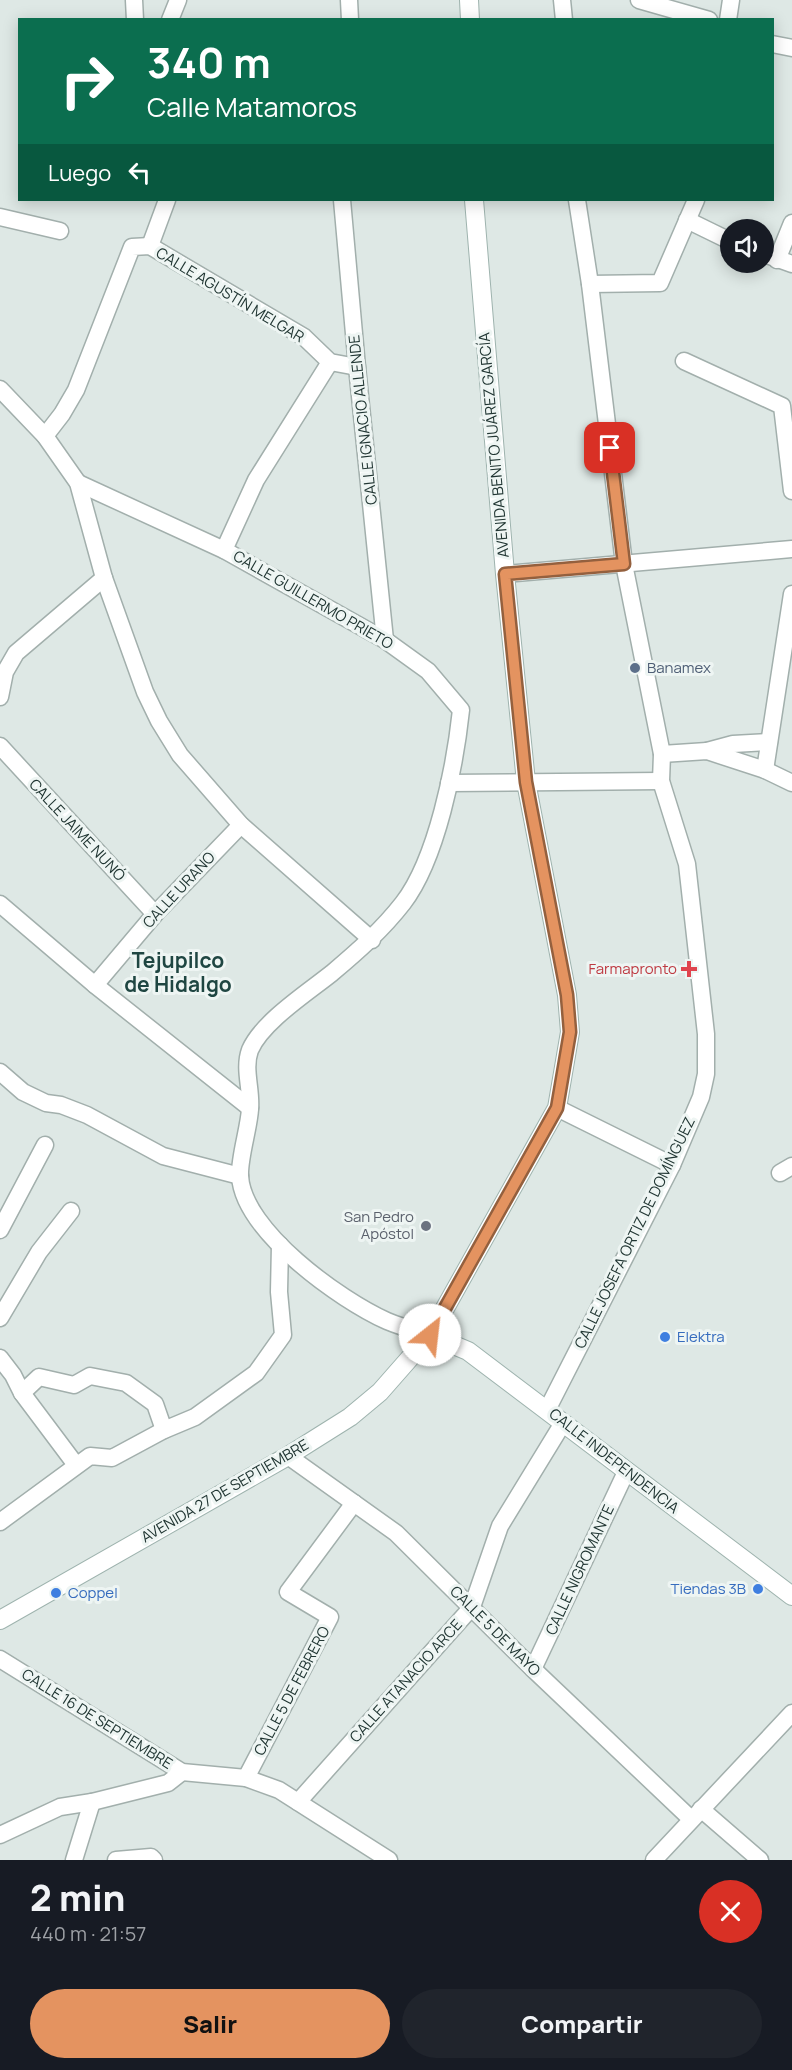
<!DOCTYPE html>
<html lang="es">
<meta charset="utf-8">
<style>
:root{--surface:#171b24;--page:#20242c;--text:#f1f3f6;--muted:#9ea1a6;--accent:#e49360}
body{margin:0;font-family:Manrope,sans-serif;background:var(--page);color:var(--text);height:100vh;display:flex;flex-direction:column;font-size:22px;white-space:nowrap}
*{box-sizing:border-box;margin:0}
p{font-size:20px;color:var(--muted)}
.icon{flex:none;width:33px;height:33px;fill:none;stroke:currentColor;stroke-width:2;stroke-linecap:round;stroke-linejoin:round}
.map{position:relative;height:1860px;overflow:hidden}
.sheet{display:flex;flex-direction:column;background:var(--surface);flex:1}
.sheet>*{flex:none}
.top-card{position:absolute;left:18px;top:18px;width:756px;height:183px;border-radius:0px;box-shadow:0 3px 15px #0003;background:#0b6e4f;color:#fff;overflow:hidden}
.fabs{position:absolute;left:720px;top:219px;display:grid;gap:12px}
.fabs a{display:grid;place-items:center;width:54px;height:54px;border-radius:50%;background:var(--surface);box-shadow:0 3px 15px #0003;font-size:30px}
.pin{position:absolute;display:grid;place-items:center;width:51px;height:51px;color:#fff;margin:-26px;border-radius:12px;box-shadow:0 3px 9px #0006}
.me{position:absolute;width:66px;margin:-33px;rotate:29deg;stroke-linejoin:round;filter:drop-shadow(0 0 4px #0008)}
.turn{display:flex;align-items:center;gap:21px;height:126px;padding:0 30px;font-size:27px}
.turn .icon{width:78px;height:78px;stroke-width:2.5}
.turn b{display:block;font-size:42px;line-height:51px}
.then{display:flex;align-items:center;height:57px;padding:0 30px;background:#0003;gap:12px;font-size:22px}
.round{display:grid;place-items:center;flex:none;width:63px;height:63px;border-radius:32px;background:var(--page)}
.summary{display:flex;align-items:center;justify-content:space-between;height:102px;padding:0 30px}
h1{font-size:36px;font-weight:800;line-height:45px}
.primary-button{display:flex;gap:12px;margin-top:auto;padding:12px 30px}
.primary-button a{flex:1;height:69px;border-radius:36px;background:var(--accent);color:#111;font-size:24px;font-weight:800;line-height:69px;text-align:center}
.primary-button a+a{background:var(--page);color:var(--text)}
.map>svg:first-child{display:block}
.lines{fill:none;stroke-linecap:round;stroke-linejoin:round}
.street-casing{stroke:#a2afac;stroke-width:19}
.secondary-casing{stroke:#9eb3ae;stroke-width:20}
.street{stroke:#fff;stroke-width:16}
.secondary{stroke:#fff;stroke-width:18}
.route-casing{stroke:#94603e;stroke-width:15}
.route{stroke:#e49360;stroke-width:10}
.service-dot{fill:#5c6f8a;stroke:#eef5f3;stroke-width:2}
.health-dot{fill:#e0444e;stroke:#eef5f3;stroke-width:2}
.worship-dot{fill:#6b7280;stroke:#eef5f3;stroke-width:2}
.shop-dot{fill:#3f7fe0;stroke:#eef5f3;stroke-width:2}
.labels{text-anchor:middle;stroke-width:6;stroke-linejoin:round;paint-order:stroke}
.street-label{font-size:15px;fill:#213633;stroke:#eef5f3}
.service-label{font-size:15px;fill:#4e5e75;stroke:#eef5f3;text-anchor:start}
.health-label{font-size:15px;fill:#be3a42;stroke:#eef5f3;text-anchor:end}
.worship-label{font-size:15px;fill:#5b616d;stroke:#eef5f3;text-anchor:end}
.shop-label{font-size:15px;fill:#366cbe;stroke:#eef5f3;text-anchor:start}
.district-label{font-size:21px;font-weight:bold;fill:#1f4642;stroke:#eef5f3}
</style>
<div class="map">
<svg width="792" height="1860" viewBox="0 0 792 1860">
<rect width="100%" height="100%" fill="#dee8e5"/>
<g class="lines">
<defs>
<g id="street">
<path d="M134 0 135 20"/>
<path d="M349 0 350 20"/>
<path d="M562 0 564 20"/>
<path d="M639 0 709 20"/>
<path d="M170 20 178 0"/>
<path d="M728 20 731 0"/>
<path d="M772 44 792 48"/>
<path d="M342 200 357 367 385 640"/>
<path d="M0 217 60 231"/>
<path d="M687 220 730 241"/>
<path d="M150 246 167 200"/>
<path d="M764 254 792 264"/>
<path d="M777 260 792 223"/>
<path d="M590 284 660 283 696 200"/>
<path d="M684 361 782 406 792 491"/>
<path d="M0 389 45 436 78 483 104 578 145 692 159 721 180 755 241 825 372 940"/>
<path d="M45 436 62 414 76 390 132 247 150 246 304 337 330 362 357 367"/>
<path d="M78 483 224 550 385 640 428 671 461 710C455 766 437 859 403 903 382 930 358 951 332 973 307 993 262 1022 250 1050 243 1069 252 1090 250 1109 249 1128 239 1158 240 1176 243 1231 340 1300 387 1321 401 1327 416 1331 430 1335"/>
<path d="M224 550 256 480 330 362"/>
<path d="M505 574 792 549"/>
<path d="M0 697 5 672 16 653 104 578"/>
<path d="M0 746 155 914"/>
<path d="M707 751 733 744 769 742"/>
<path d="M662 754 707 751 765 770 792 783"/>
<path d="M765 770 792 594"/>
<path d="M449 783 661 781"/>
<path d="M0 904 95 985 250 1108"/>
<path d="M95 985 155 914 241 825"/>
<path d="M0 1072 23 1092 46 1103 61 1105 87 1115 163 1156 240 1176"/>
<path d="M557 1108 672 1165"/>
<path d="M780 1173 792 1166"/>
<path d="M0 1230 45 1145"/>
<path d="M0 1318 39 1252 71 1211"/>
<path d="M0 1358 13 1375 22 1393 76 1465"/>
<path d="M22 1393 39 1377 74 1385 90 1376 126 1383 155 1404 164 1430"/>
<path d="M547 1410 672 1165 701 1097 706 1074V1034L687 864 661 781 662 754 624 564 590 284 577 200"/>
<path d="M288 1456 396 1533 533 1669 691 1819"/>
<path d="M0 1522 90 1456 112 1458 164 1430 195 1417 256 1373 283 1335 279 1292 280 1245"/>
<path d="M0 1659 182 1772 246 1778 279 1790 389 1860"/>
<path d="M533 1669 626 1472"/>
<path d="M246 1778 330 1617 288 1592 354 1503"/>
<path d="M298 1802 472 1607 500 1526 563 1423"/>
<path d="M701 1809 760 1860"/>
<path d="M0 1835 60 1807 92 1802 168 1783 182 1772"/>
<path d="M74 1860 92 1802"/>
<path d="M116 1860 151 1857 154 1860"/>
<path d="M654 1860 792 1713"/>
</g>
<g id="secondary">
<path d="M469 0 470 20"/>
<path d="M430 1335 468 1351 792 1596"/>
<path d="M0 1620 288 1456 350 1417 380 1392 430 1335 557 1108 570 1032 567 995 526 782 505 574 474 200"/>
</g>
</defs>
<use href="#street" class="street-casing"/>
<use href="#secondary" class="secondary-casing"/>
<use href="#street" class="street"/>
<use href="#secondary" class="secondary"/>
</g>
<g class="lines">
<defs>
<path id="route" d="M430 1335 557 1108 570 1032 567 995 526 782 505 574 624 564 610 448"/>
</defs>
<use href="#route" class="route-casing"/>
<use href="#route" class="route"/>
</g>
<circle class="service-dot" cx="635" cy="668" r="6"/>
<path class="health-dot" d="M686 960h6v6h6v6h-6v6h-6v-6h-6v-6h6z"/>
<circle class="worship-dot" cx="426" cy="1226" r="6"/>
<g class="shop-dot">
<circle cx="665" cy="1337" r="6"/>
<circle cx="758" cy="1589" r="6"/>
<circle cx="56" cy="1593" r="6"/>
</g>
<g class="labels">
<g class="street-label">
<text transform="translate(230 295) rotate(31)" y="5">CALLE AGUSTÍN MELGAR</text>
<text transform="translate(363 420) rotate(-96)" y="5">CALLE IGNACIO ALLENDE</text>
<text transform="translate(494 445) rotate(-95)" y="5">AVENIDA BENITO JUÁREZ GARCÍA</text>
<text transform="translate(313 600) rotate(30)" y="5">CALLE GUILLERMO PRIETO</text>
<text transform="translate(77 830) rotate(47)" y="5">CALLE JAIME NUNÓ</text>
<text transform="translate(179 890) rotate(-47)" y="5">CALLE URANO</text>
<text transform="translate(635 1233) rotate(-64)" y="5">CALLE JOSEFA ORTIZ DE DOMÍNGUEZ</text>
<text transform="translate(614 1461) rotate(38)" y="5">CALLE INDEPENDENCIA</text>
<text transform="translate(225 1491) rotate(-30)" y="5">AVENIDA 27 DE SEPTIEMBRE</text>
<text transform="translate(580 1570) rotate(-65)" y="5">CALLE NIGROMANTE</text>
<text transform="translate(495 1631) rotate(45)" y="5">CALLE 5 DE MAYO</text>
<text transform="translate(406 1681) rotate(-48)" y="5">CALLE ATANACIO ARCE</text>
<text transform="translate(292 1691) rotate(-62)" y="5">CALLE 5 DE FEBRERO</text>
<text transform="translate(97 1719) rotate(32)" y="5">CALLE 16 DE SEPTIEMBRE</text>
</g>
<g class="service-label">
<text x="647" y="673">Banamex</text>
</g>
<g class="health-label">
<text x="677" y="974">Farmapronto</text>
</g>
<g class="worship-label">
<text x="414" y="1222">San Pedro<tspan x="414" dy="17">Apóstol</tspan></text>
</g>
<g class="shop-label">
<text x="677" y="1342">Elektra</text>
<text x="746" y="1594" text-anchor="end">Tiendas 3B</text>
<text x="68" y="1598">Coppel</text>
</g>
<g class="district-label">
<text x="178" y="968">Tejupilco<tspan x="178" dy="24">de Hidalgo</tspan></text>
</g>
</g>
</svg>
<div class="fabs">
<a><svg class="icon" aria-label="sound" viewBox="0 0 24 24"><path d="M4 9h4l5-4v14l-5-4H4zM17 9q2 3 0 6"/></svg></a>
</div>
<div class="pin" style="left:610px;top:448px;background:#d93025"><svg class="icon" aria-label="arrive" viewBox="0 0 24 24"><path d="M6 21V4h12l-3 4 3 4H6"/></svg></div>
<svg class="me" style="left:430px;top:1335px" viewBox="-20 -20 40 40"><circle r="19" fill="#fff"/><path d="M0-13L10 11 0 6-10 11z" fill="#e49360"/></svg>
<div class="top-card">
<div class="turn"><svg class="icon" aria-label="right" viewBox="0 0 24 24"><path d="M7 20v-9h11M14 6l5 5-5 5"/></svg><div><b>340 m</b>Calle Matamoros</div></div>
<div class="then">Luego<svg class="icon" aria-label="left" viewBox="0 0 24 24"><path d="M17 20v-9H6M10 6l-5 5 5 5"/></svg></div>
</div>
</div>
<section class="sheet">
<div class="summary"><div><h1>2 min</h1><p>440 m · 21:57</p></div><a class="round" style="background:#d93025;color:#fff"><svg class="icon" aria-label="close" viewBox="0 0 24 24"><path d="M6 6l12 12M18 6L6 18"/></svg></a></div>
<div class="primary-button"><a>Salir</a><a>Compartir</a></div>
</section>
